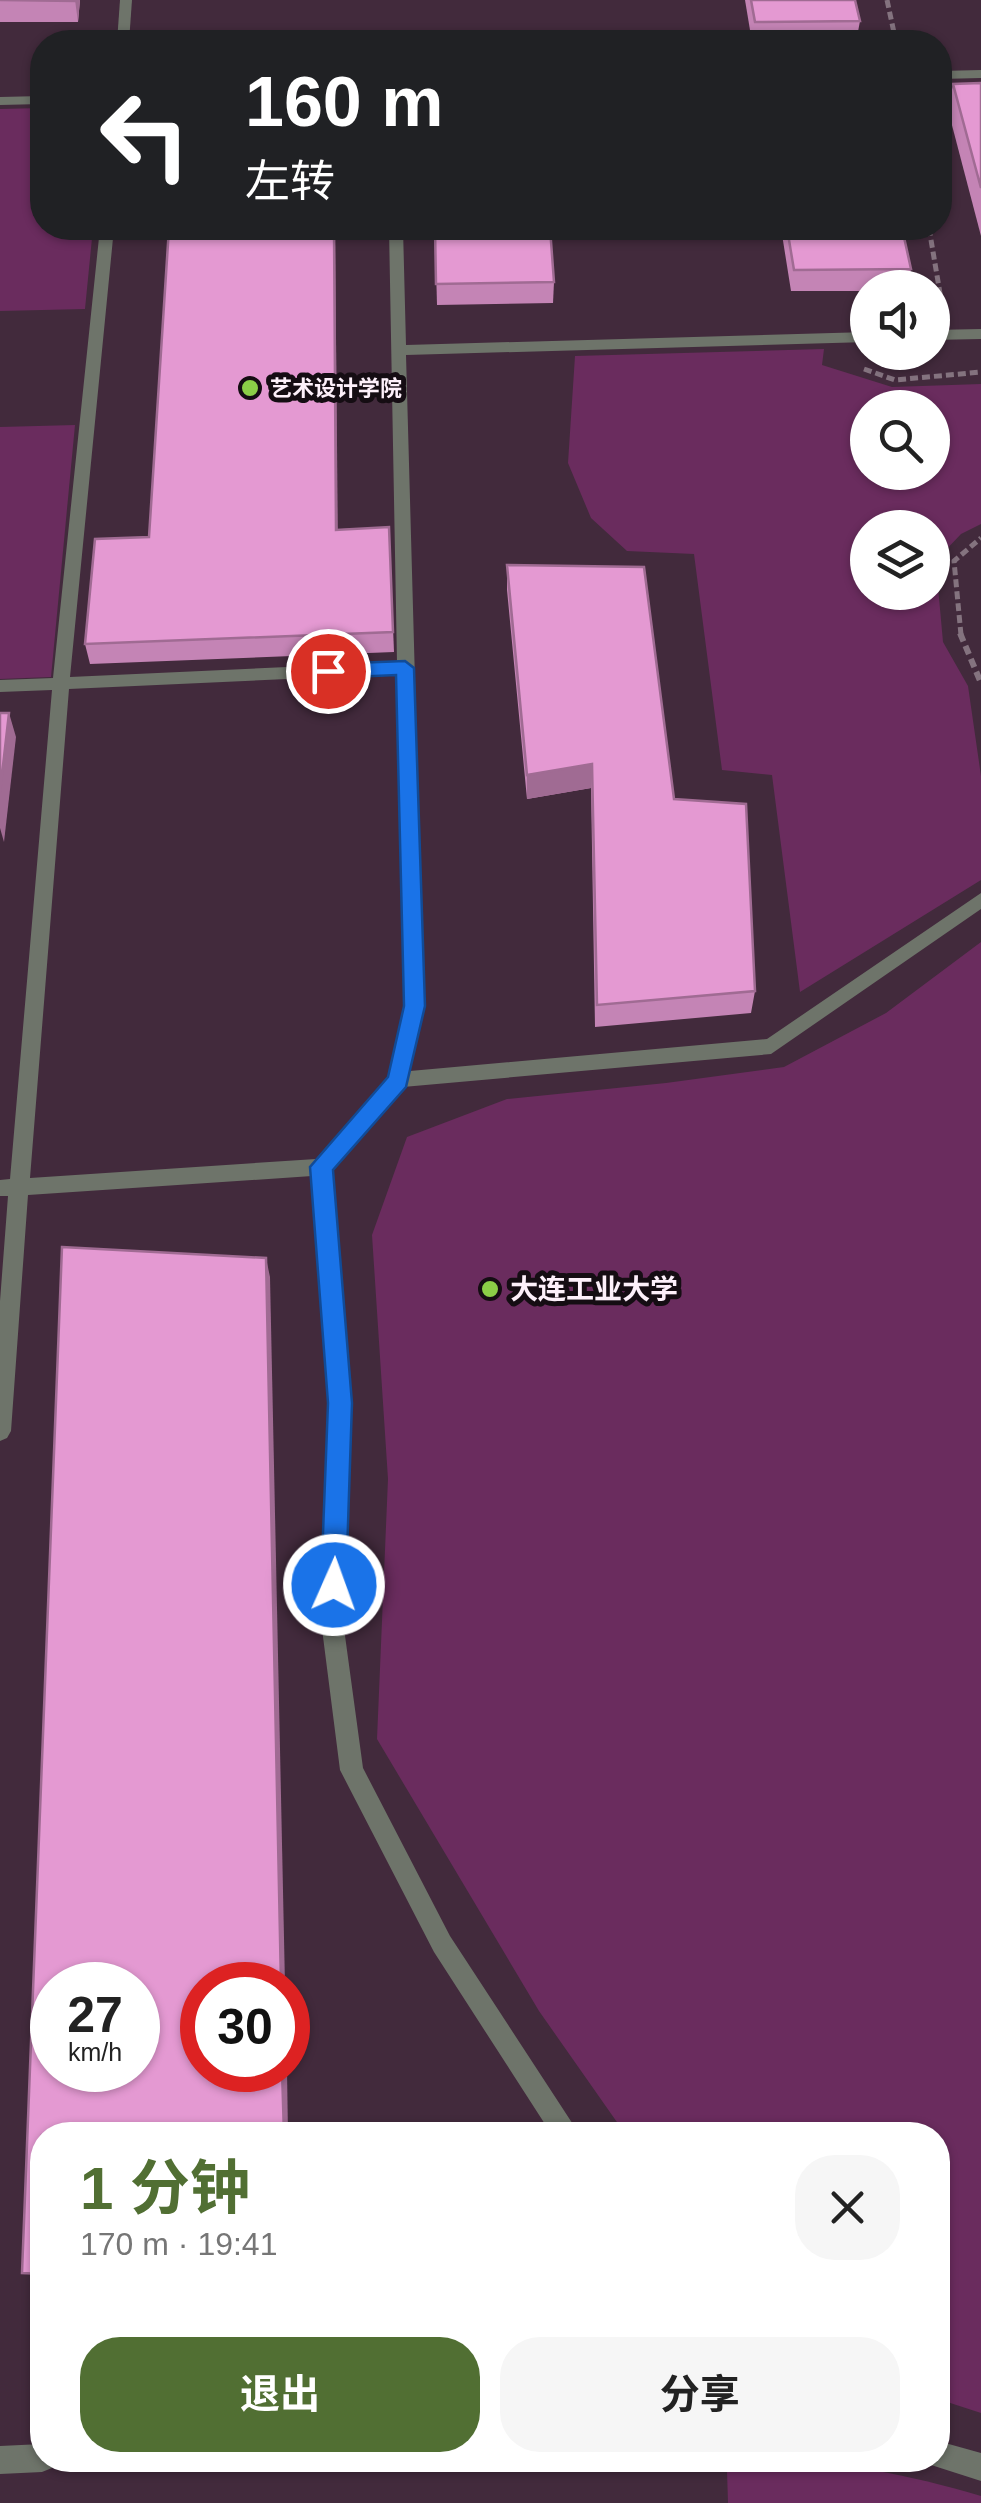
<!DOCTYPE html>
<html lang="zh">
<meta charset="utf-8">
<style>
:root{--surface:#fff;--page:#f6f6f6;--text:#222;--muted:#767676;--accent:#516f33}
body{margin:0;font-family:Helvetica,"Noto Sans SC",sans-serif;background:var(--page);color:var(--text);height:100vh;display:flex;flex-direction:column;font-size:38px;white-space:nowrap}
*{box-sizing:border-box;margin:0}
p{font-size:32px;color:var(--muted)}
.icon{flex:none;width:55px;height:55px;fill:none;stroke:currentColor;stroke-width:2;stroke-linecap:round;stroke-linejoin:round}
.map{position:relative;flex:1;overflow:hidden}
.sheet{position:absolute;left:30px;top:2122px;width:920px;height:350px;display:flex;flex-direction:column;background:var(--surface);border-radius:40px;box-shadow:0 2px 8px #0004}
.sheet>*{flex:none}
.banner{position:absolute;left:30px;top:30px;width:922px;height:210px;border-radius:40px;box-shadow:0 2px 8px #0004;background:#202124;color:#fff;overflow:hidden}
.tools{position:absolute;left:850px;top:270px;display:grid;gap:20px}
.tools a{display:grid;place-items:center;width:100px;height:100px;border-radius:50%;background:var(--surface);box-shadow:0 2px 8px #0004;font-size:50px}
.speed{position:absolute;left:30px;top:1962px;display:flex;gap:20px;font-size:50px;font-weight:700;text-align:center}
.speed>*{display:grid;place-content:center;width:130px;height:130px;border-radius:50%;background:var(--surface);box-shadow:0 2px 8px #0004;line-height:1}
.speed small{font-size:25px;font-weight:400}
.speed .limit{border:15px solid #d22;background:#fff;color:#111}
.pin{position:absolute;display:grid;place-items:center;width:85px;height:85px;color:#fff;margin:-42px;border:5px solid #fff;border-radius:50%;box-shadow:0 2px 10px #0007}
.me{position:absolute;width:110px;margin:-55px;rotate:2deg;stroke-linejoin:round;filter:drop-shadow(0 0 8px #0008)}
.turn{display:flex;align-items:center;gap:35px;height:210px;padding:0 50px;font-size:45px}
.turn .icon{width:130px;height:130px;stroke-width:2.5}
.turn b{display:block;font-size:70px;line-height:85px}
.round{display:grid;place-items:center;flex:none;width:105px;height:105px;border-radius:40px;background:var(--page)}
.summary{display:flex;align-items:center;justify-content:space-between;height:170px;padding:0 50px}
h1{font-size:60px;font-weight:700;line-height:75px;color:var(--accent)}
.button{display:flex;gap:20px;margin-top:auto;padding:20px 50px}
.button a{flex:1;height:115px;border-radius:40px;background:var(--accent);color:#fff;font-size:40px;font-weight:700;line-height:115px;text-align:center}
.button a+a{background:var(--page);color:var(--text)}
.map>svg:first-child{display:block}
.built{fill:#422a3c;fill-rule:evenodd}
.green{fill:#6a2c5e;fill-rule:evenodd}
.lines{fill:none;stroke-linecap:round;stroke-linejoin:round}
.path-far1{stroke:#84737f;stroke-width:5;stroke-dasharray:8 4;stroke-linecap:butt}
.path{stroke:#84737f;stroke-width:6;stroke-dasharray:9 5;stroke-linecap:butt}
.minor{fill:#6e746a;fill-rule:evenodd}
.wall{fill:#c484b5}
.shaded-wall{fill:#a06b93}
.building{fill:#e499d2;stroke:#a06b93;stroke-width:2.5;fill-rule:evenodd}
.route{fill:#1a73e8;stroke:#114b97;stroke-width:2.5}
.poi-dot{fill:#8bce47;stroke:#150d13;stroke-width:4}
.labels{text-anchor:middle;stroke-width:10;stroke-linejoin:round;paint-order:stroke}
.far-poi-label{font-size:22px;font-weight:bold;fill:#fdf0fa;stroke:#150d13;text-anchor:start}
.poi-label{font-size:28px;font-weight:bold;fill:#fdf0fa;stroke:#150d13;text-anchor:start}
</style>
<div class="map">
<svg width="981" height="2503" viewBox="0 0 981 2503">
<rect width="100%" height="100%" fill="#33202e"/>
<path class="built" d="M0 0H981V2503H0ZM42 42H940V228H42ZM868 288H932V352H868ZM868 408H932V472H868ZM868 528H932V592H868ZM52 1985H138V2070H52ZM202 1985H288V2070H202ZM42 2135H938V2460H42Z"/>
<g class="green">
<path d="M42 108V228H93L85 309 0 311V109Z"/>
<path d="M824 349 822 365 892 387 981 384V524L961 534 942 554 938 587 943 642 968 686 981 776V880L800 992 772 775 722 770 694 554 627 551 591 518 568 463 575 356ZM868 408H932V472H868ZM868 528H932V592H868Z"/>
<path d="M75 425 51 677 0 679V427Z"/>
<path d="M981 942V2413L938 2399V2135H626L539 2011 377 1739 388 1479 372 1235 407 1137 507 1099 666 1083 784 1067 886 1013Z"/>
<path d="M758 2460C834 2460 907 2474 981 2496V2503H728L727 2470Z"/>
</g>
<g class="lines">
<g class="path-far1">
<path d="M887 0 896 42"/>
<path d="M929 228 942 305"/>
<path d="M864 369 895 380 981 372"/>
<path d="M961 635 954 561 981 538"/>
</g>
<path class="path" d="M960 633 981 683"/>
<g class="minor">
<path d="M120 0H132L129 42H117Z"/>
<path d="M981 70V78L940 79V71Z"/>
<path d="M42 96V104L0 105V97Z"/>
<path d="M100 228H114L70 677 397 662 389 228H403L406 345 868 332V342L406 355 424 1006 410 1071 767 1039 981 893V909L771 1054 403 1087 331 1169 350 1403 343 1621 363 1768 450 1936 580 2135H552L434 1952 340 1770 321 1621 330 1403 312 1176 28 1195 11 1431 7 1438 0 1441V1301L8 1196H0V1180L10 1179 52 690 0 692V680L53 678ZM397 674 406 1006 389 1077 316 1159 30 1178 69 689Z"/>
<path d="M981 329V339L932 340V330Z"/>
<path d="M938 2441 981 2453V2481L928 2464 927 2460H938Z"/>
<path d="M42 2444V2460H55L52 2468 42 2472 0 2474V2446Z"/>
</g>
</g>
<g class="wall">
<path d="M0 0H80L78 22H0Z"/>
<path d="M745 0H855L860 21 856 42H752Z"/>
<path d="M981 83V236L948 110 953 84Z"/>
<path d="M435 228 554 282 553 303 437 305Z"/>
<path d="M781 228H902L911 269 907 288H868V291H791Z"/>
<path d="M389 527 394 652 90 664 85 644 149 537Z"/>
<path d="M507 565 674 799 755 991 751 1013 595 1027 591 788 527 799 507 590Z"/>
</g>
<g class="shaded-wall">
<path d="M75 0H80L78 22Z"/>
<path d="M334 228H335L338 550 336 530Z"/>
<path d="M9 713 16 737 4 842 0 828V792Z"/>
<path d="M592 764 591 788 527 799V775Z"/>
<path d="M266 1258 270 1277 285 1985H281Z"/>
<path d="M282 2070H287L288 2135H284Z"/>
</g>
<g class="building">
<path d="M0 0H75V1Z"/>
<path d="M751 0H855L860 21 755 22Z"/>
<path d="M981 83V188L953 84Z"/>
<path d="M169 228H334L336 530 389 527 393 632 85 644 95 539 149 537Z"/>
<path d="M435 228H550L554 282 436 284Z"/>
<path d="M787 228H902L911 269 794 270Z"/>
<path d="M507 565 644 567 674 799 746 804 755 991 597 1005 592 764 527 775Z"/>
<path d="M0 713H9L0 792Z"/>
<path d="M62 1247 266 1258 281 1985H202V2070H282L284 2135H42V2274L22 2273ZM52 1985H138V2070H52Z"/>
</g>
<path class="route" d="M405 661 414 668 425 1006 406 1087 333 1170 352 1403 346 1585 342 1593 334 1597 325 1593 321 1585 328 1403 310 1167 388 1077 404 1006 396 675 328 678 319 671 328 664Z"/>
<g class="poi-dot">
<circle cx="250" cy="388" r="10"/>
<circle cx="490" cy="1289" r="10"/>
</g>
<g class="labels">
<g class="far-poi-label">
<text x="270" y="396">艺术设计学院</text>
</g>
<g class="poi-label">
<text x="510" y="1299">大连工业大学</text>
</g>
</g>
</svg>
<div class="tools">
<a><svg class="icon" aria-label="sound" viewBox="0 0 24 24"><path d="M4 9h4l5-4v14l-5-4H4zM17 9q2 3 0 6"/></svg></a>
<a><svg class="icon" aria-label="search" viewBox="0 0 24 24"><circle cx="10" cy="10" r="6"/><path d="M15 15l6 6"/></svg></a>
<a><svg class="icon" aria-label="layers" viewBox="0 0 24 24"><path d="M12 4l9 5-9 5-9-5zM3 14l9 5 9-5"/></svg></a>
</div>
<div class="speed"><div>27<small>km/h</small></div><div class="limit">30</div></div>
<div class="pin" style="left:328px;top:671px;background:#d93025"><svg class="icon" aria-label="arrive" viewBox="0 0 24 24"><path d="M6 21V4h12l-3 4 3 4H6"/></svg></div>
<svg class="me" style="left:334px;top:1585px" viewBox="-20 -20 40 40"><circle r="17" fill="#1a73e8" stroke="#fff" stroke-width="3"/><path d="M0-11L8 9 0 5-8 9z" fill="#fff"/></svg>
<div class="banner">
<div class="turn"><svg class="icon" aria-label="left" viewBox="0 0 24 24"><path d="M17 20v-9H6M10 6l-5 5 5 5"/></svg><div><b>160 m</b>左转</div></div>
</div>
<section class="sheet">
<div class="summary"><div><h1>1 分钟</h1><p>170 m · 19:41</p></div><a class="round"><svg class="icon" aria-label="close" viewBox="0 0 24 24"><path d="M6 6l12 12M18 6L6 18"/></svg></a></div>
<div class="button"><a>退出</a><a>分享</a></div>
</section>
</div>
